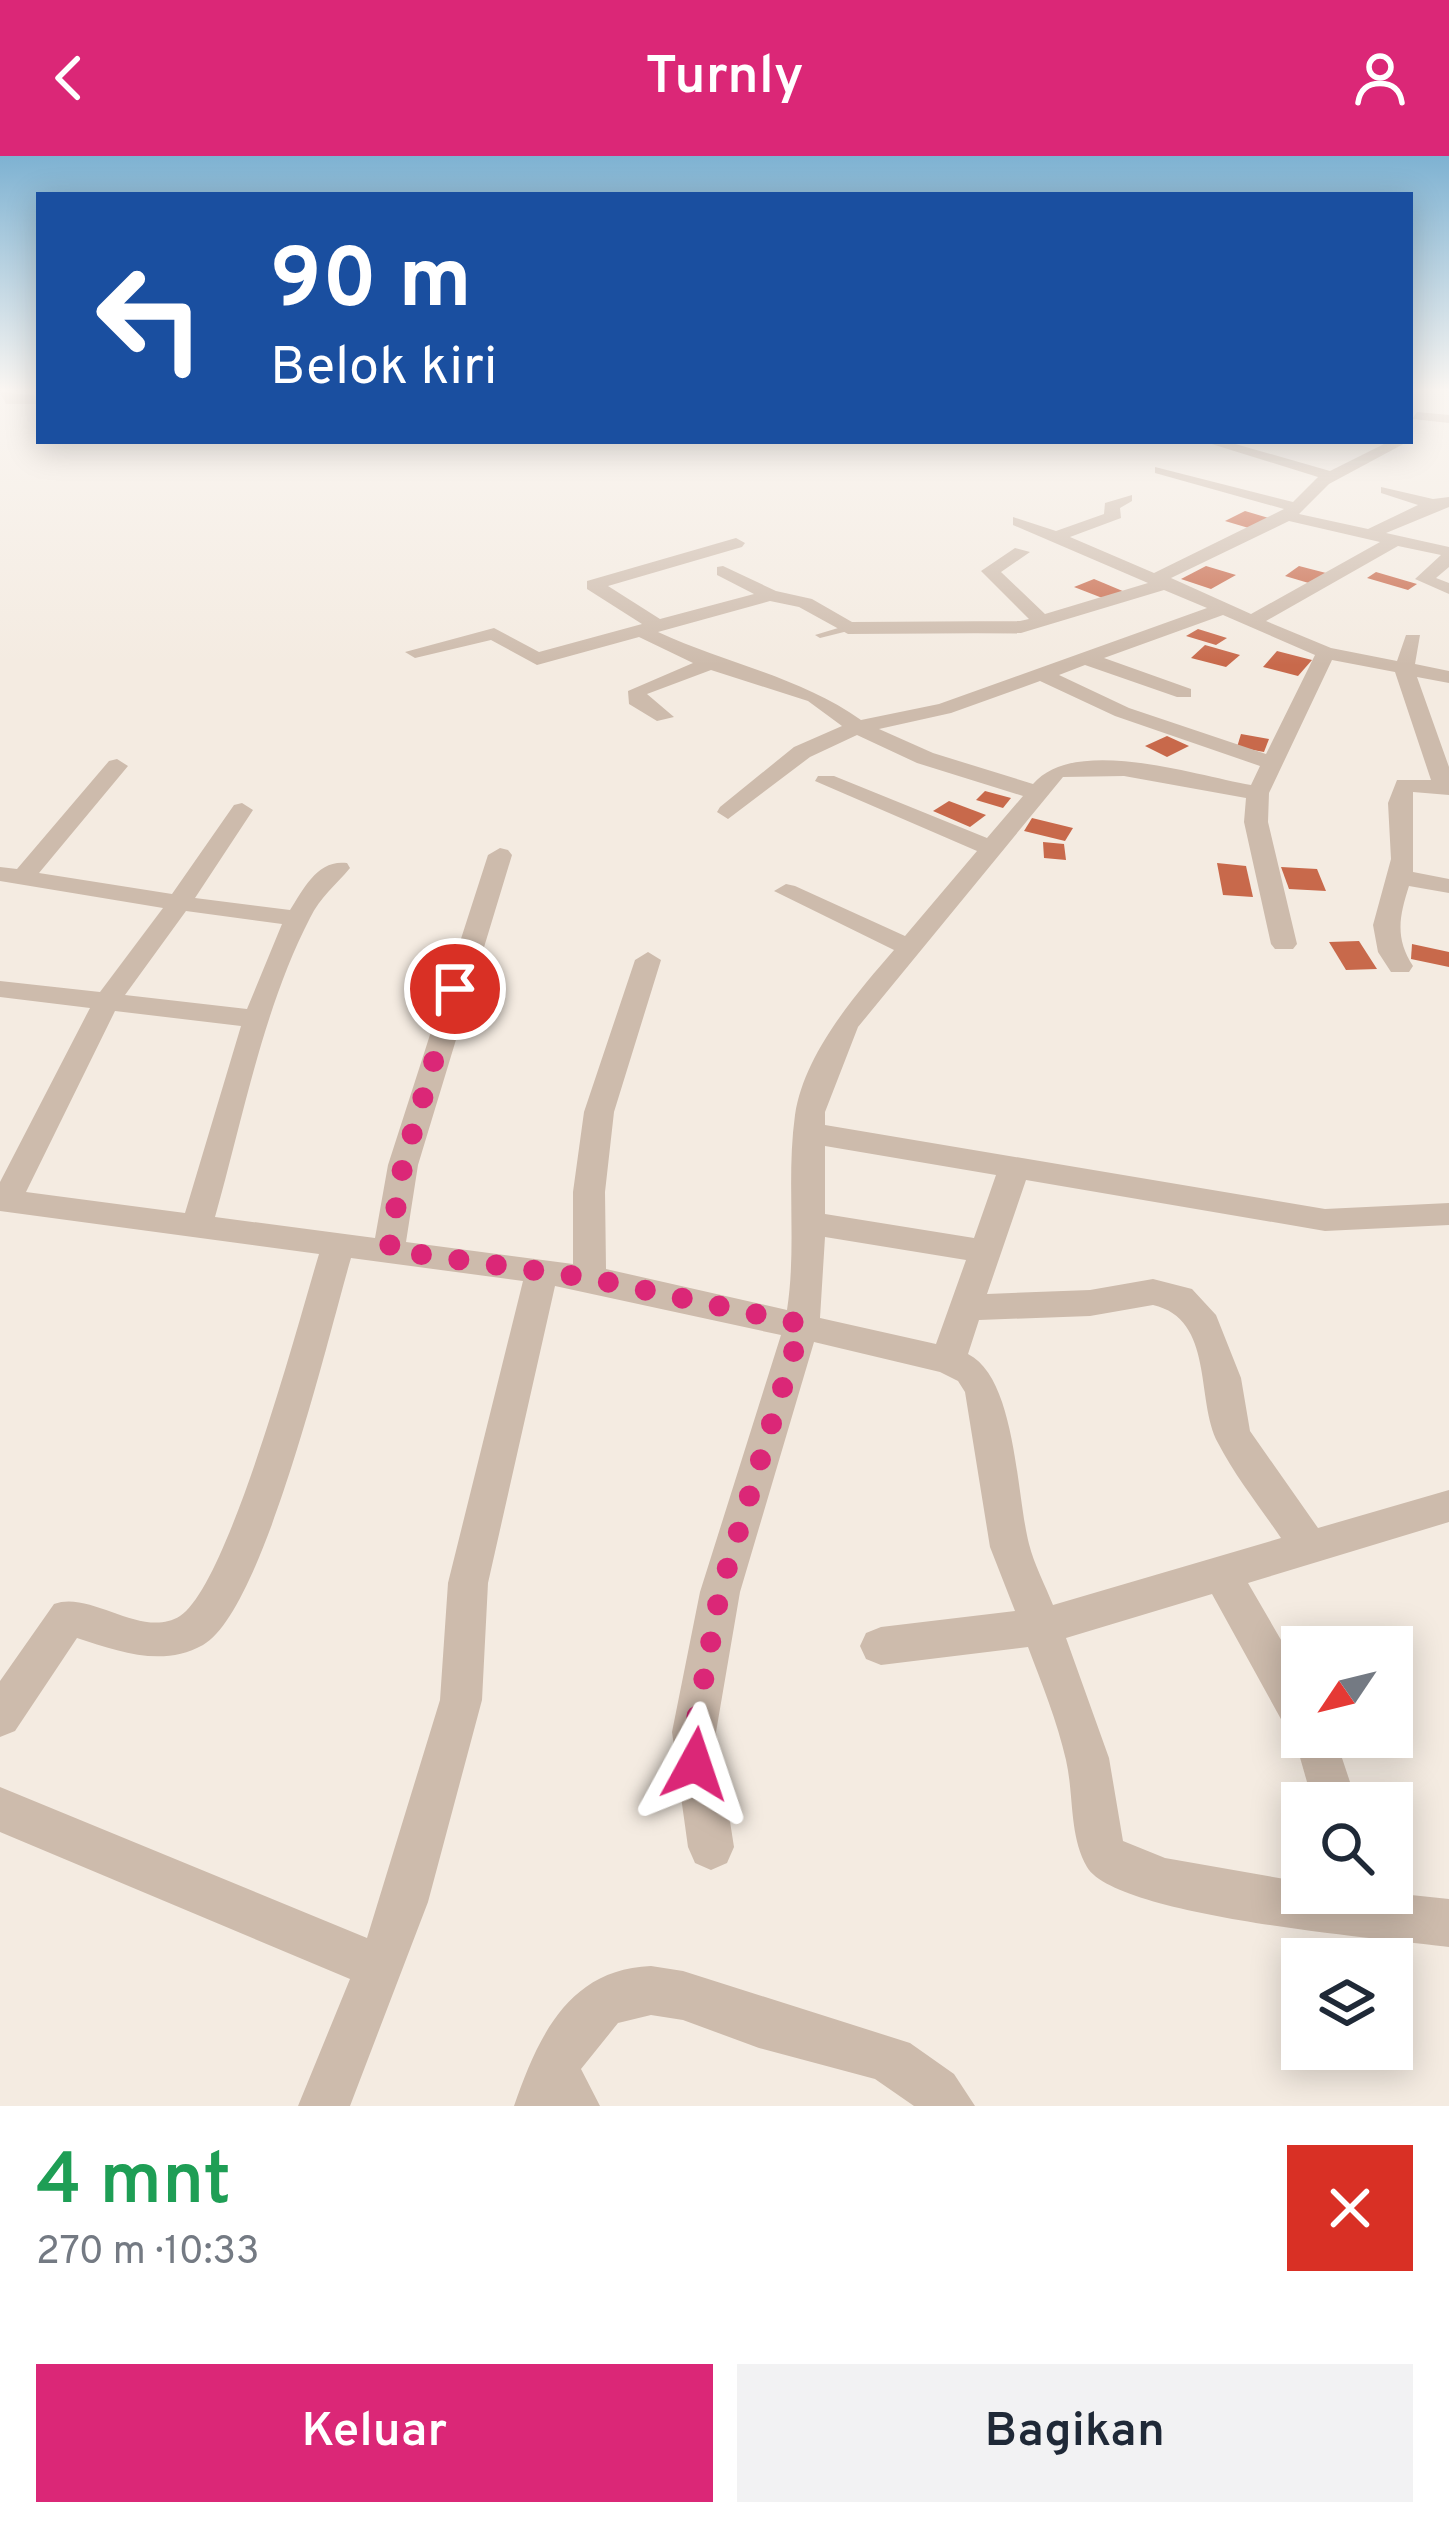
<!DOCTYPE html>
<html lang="id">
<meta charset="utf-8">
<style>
:root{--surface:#fff;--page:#f2f2f3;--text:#1f2937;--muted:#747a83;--accent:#db2777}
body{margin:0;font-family:Overpass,sans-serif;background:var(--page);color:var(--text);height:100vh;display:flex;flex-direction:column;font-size:45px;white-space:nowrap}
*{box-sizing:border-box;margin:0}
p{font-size:39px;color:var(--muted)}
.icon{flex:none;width:66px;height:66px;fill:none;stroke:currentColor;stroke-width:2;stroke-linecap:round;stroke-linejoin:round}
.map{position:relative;height:1950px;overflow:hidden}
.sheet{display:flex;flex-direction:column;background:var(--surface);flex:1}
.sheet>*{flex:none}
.hud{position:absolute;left:36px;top:36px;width:1377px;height:252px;border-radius:0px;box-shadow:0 6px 30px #0003;background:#1a4fa0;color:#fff;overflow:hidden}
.needle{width:78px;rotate:235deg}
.fabs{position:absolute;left:1281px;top:1470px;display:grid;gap:24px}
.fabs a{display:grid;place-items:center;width:132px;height:132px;border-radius:0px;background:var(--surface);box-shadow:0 6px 30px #0003;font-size:60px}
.pin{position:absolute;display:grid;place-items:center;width:102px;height:102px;color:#fff;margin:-51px;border:6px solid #fff;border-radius:50%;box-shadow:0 3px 12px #0007}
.me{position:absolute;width:132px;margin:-66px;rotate:5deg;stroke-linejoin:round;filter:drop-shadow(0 0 9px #0008)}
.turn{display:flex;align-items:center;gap:42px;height:252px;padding:0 36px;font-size:54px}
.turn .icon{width:156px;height:156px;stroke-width:2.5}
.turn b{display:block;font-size:84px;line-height:102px}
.round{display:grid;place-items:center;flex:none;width:126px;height:126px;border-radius:0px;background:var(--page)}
.head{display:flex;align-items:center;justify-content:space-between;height:204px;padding:0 36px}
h1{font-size:72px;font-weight:600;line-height:90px;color:#1e9e55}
.button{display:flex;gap:24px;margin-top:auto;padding:24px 36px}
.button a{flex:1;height:138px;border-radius:0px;background:var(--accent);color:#fff;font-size:48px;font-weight:600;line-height:138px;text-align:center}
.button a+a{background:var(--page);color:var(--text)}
header{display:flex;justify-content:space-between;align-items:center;height:156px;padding:0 36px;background:var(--accent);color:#fff;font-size:54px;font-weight:600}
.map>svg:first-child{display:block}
.building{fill:#c8694b}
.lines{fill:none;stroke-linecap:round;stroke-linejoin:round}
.lane{fill:#cdbbac;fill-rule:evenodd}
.street{fill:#cdbbac;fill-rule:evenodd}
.route{stroke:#db2777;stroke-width:21;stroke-dasharray:0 37.8}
</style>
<header><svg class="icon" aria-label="back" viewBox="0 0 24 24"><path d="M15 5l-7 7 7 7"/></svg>Turnly<svg class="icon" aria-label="person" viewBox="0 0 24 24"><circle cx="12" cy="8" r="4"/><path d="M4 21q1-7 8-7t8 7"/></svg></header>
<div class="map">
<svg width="1449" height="1950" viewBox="0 0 1449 1950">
<rect width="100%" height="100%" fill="#f4ebe1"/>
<g class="building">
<path d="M1245 355 1272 363 1252 373 1225 365Z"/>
<path d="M1206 410 1236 419 1211 433 1181 423Z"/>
<path d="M1299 410 1326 417 1312 428 1285 420Z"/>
<path d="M1376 416 1417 428 1408 434 1367 422Z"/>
<path d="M1094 423 1125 436 1105 443 1074 431Z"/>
<path d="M1198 473 1227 482 1216 489 1186 480Z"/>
<path d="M1205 489 1240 499 1226 511 1191 502Z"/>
<path d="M1277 495 1312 504 1298 520 1263 511Z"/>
<path d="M1241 578 1269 583 1264 596 1237 591Z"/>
<path d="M1167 580 1189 590 1167 601 1145 590Z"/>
<path d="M985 635 1011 642 1003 652 976 644Z"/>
<path d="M949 645 986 659 970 671 933 655Z"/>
<path d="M1032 662 1073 672 1065 685 1024 675Z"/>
<path d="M1043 686 1064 688 1066 704 1044 702Z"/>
<path d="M1217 707 1246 710 1253 741 1223 739Z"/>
<path d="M1281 711 1317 713 1326 735 1289 733Z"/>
<path d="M1359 785 1377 813 1346 814 1329 786Z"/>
<path d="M1412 788 1449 796V811L1411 803Z"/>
</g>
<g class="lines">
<path class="lane" d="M848 469 852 470V474L820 482 815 479Z"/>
<g class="street">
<path d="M0 236 39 240V248H6Z"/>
<path d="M1417 256 1449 259V267L1412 263Z"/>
<path d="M1202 285H1225L1330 315 1390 285H1409L1329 328 1299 358 1368 373 1418 349 1381 337V331L1433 343 1449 341V351L1386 377 1449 391V411L1436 422 1449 427V438L1415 423 1441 399 1398 390 1266 465 1331 492 1397 505 1406 479H1420L1415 508 1449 515V527L1417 521 1449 611V639L1413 636V716L1449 723V737L1409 730C1399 761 1395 782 1413 810L1409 816H1391L1378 796 1373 769 1391 703 1388 647 1397 624H1431L1395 516 1332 504 1269 637 1268 666 1297 788 1293 793H1275L1271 788 1244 666 1246 642 1124 620 1063 621 858 871 825 956V969L1325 1053 1449 1047V1069L1325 1075 1026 1024 987 1138 1090 1134 1153 1123 1192 1133 1216 1159 1241 1222 1250 1275 1318 1372 1449 1334V1366L1248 1427 1302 1520V1581H1335L1357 1647H1313L1293 1577 1287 1574 1212 1438 1066 1482 1109 1602 1123 1685 1165 1702 1302 1726V1737H1392L1449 1743V1791C1386 1783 1116 1761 1087 1711 1069 1680 1074 1639 1066 1604 1057 1565 1042 1528 1028 1491L881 1509 866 1503 860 1490 866 1477 881 1471 1015 1455 990 1391 965 1236 958 1225 940 1216 814 1186 740 1436 716 1576 734 1691 727 1707 711 1714 695 1707 688 1691 672 1576 700 1436 781 1179 555 1130 488 1427 482 1544 428 1746 350 1950H298L350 1823 0 1676V1631L367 1782 440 1544 448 1427 523 1125 351 1102C329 1177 264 1455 203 1489 162 1512 118 1495 77 1482L15 1575 0 1581V1525L54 1448C91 1434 142 1484 180 1460 229 1428 299 1164 319 1098L0 1055V1026L90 852 0 841V825L100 836 163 752 0 725V711L17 713 109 605 117 603 128 610 39 717 172 738 234 649 242 647 253 654 195 742 290 754C304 732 318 703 347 707L350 712C336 729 320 741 310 762 263 853 243 962 215 1061L375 1082 388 1009 488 699 500 692 508 694 512 699 418 1009 406 1086 573 1108V1036L584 956 635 804 648 796 661 804 614 956 605 1036 606 1113 787 1154C797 1090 786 1024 795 959 804 898 855 839 894 794L774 735 786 728 795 730 905 780 977 695 815 625 818 620H834L987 682 1023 640 917 607 857 579 810 601 728 663 717 656 720 651 794 591 842 570 808 545 711 514 647 538 674 561 657 565 629 548 628 535 693 507 639 481 537 509 491 484 415 502 405 496 494 472 539 496 642 468 587 433V425L736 382 745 387 742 391 608 430 660 463 754 438 717 419V411L723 410 776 435 812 443 852 466 1020 465 1029 463 981 415 1015 392 1030 396 1001 416 1045 458 1148 427 1013 369V361L1056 375 1104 358 1105 347 1132 339V345L1120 352 1121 362 1070 381 1154 417 1284 353 1155 317V311L1293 346 1318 321ZM1289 365 1380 386 1251 458 1171 422ZM1164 434 1207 452 939 548 861 564C800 521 725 507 658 476L770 445 799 451 848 478 1021 477ZM1223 459 1315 499 1266 598 1129 552 1059 519 1085 509 1177 541H1191V533L1104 502ZM1040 525 1115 560 1260 610 1251 629C1193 619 1075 579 1033 628L933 597 879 573 951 557ZM186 755 282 768 247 853 125 839ZM115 855 241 870 185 1057 26 1036ZM825 990 996 1019 974 1082 825 1058ZM825 1081 966 1104 936 1188 820 1162ZM1153 1149C1215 1163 1195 1244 1218 1287 1235 1320 1260 1351 1281 1382L1053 1449C1045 1429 1034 1408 1029 1388 1016 1337 1016 1222 968 1198L979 1164 1090 1160Z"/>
<path d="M651 1810 683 1815 910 1887 954 1918 975 1950H914L875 1923 759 1892 683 1864 651 1859 618 1867 581 1913 600 1950H514C537 1884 567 1813 651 1810Z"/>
</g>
</g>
<linearGradient id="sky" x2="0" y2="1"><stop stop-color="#7eb2d2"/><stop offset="0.46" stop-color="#faf6f2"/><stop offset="1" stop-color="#faf6f2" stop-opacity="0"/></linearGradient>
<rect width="1449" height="509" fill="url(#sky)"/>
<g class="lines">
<path class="route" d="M455 833 403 1009 389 1094 589 1122 802 1168 720 1436 694 1576 695 1608"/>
</g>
</svg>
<div class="fabs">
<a><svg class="needle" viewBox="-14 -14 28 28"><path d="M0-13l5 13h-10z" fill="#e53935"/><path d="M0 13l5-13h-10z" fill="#747a83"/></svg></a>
<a><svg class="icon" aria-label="search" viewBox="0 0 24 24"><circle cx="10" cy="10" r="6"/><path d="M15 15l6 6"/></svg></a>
<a><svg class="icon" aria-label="layers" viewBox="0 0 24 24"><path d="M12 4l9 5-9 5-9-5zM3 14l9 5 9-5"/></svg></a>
</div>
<div class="pin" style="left:455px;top:833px;background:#d93025"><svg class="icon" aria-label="arrive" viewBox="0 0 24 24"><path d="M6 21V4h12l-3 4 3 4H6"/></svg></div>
<svg class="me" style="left:695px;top:1608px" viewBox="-20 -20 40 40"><path d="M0-17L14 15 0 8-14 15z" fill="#db2777" stroke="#fff" stroke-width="4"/></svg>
<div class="hud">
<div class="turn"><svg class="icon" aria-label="left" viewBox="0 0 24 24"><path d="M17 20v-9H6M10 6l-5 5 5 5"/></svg><div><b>90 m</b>Belok kiri</div></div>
</div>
</div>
<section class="sheet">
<div class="head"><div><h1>4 mnt</h1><p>270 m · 10:33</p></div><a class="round" style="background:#d93025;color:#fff"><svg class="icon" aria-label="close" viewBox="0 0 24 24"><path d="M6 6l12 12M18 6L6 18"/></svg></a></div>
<div class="button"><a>Keluar</a><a>Bagikan</a></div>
</section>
